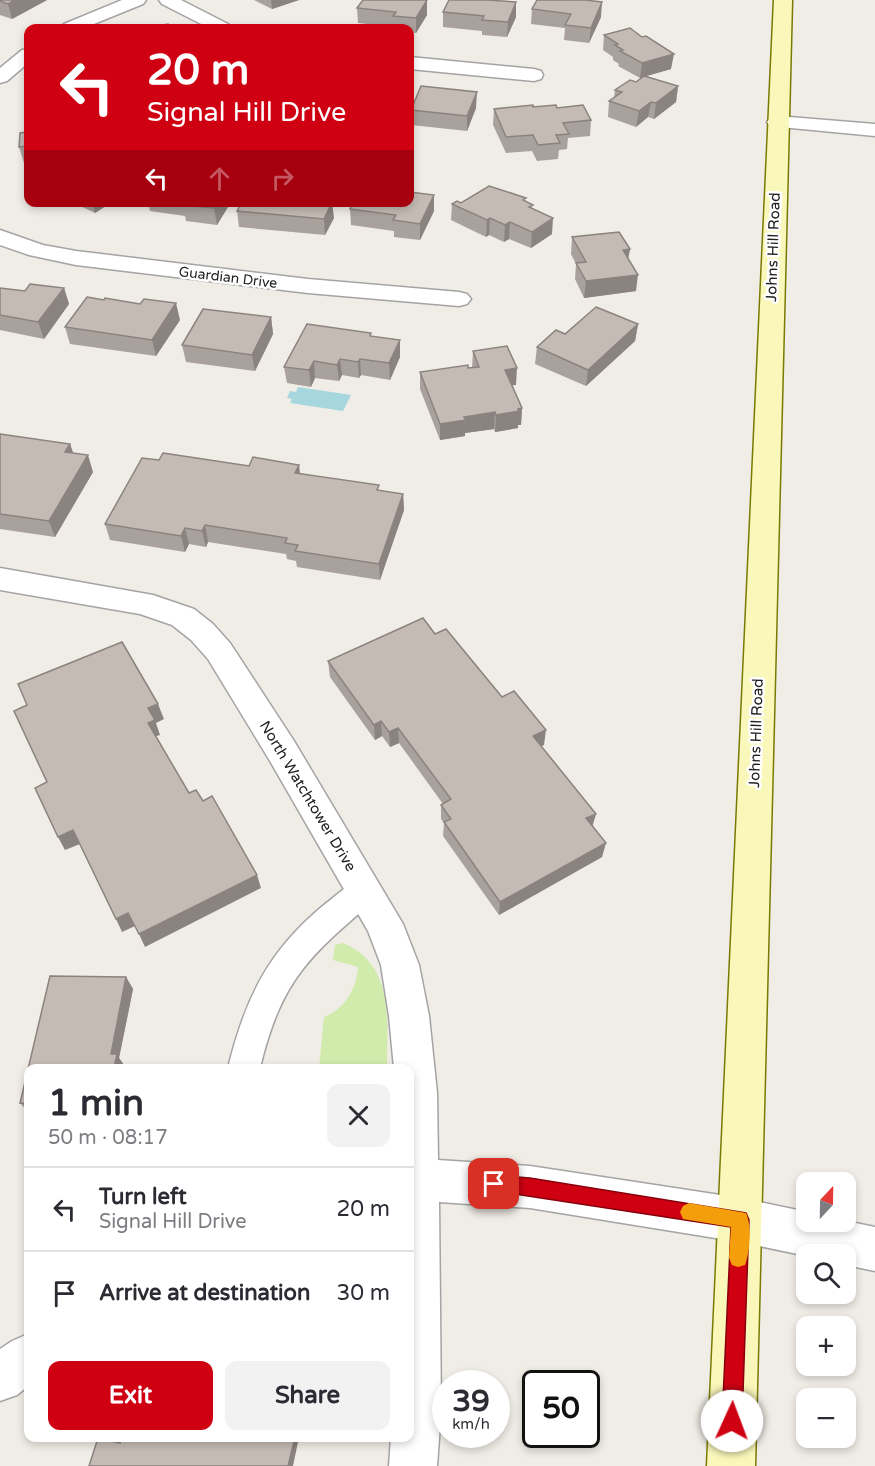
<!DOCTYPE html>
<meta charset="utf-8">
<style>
:root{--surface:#fff;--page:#f2f2f3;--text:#2b2b33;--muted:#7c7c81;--line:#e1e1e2;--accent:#d00013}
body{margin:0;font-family:"Varela Round",sans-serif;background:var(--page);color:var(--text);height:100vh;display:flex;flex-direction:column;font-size:22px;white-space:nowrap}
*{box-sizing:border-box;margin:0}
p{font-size:20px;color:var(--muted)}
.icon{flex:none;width:33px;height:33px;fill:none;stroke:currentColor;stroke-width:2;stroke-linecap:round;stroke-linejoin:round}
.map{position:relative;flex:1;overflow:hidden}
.side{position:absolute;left:24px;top:1064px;width:390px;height:378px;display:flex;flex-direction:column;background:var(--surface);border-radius:12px;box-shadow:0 3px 9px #0003}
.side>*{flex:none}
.banner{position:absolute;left:24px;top:24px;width:390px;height:183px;border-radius:12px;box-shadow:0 3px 9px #0003;background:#d00013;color:#fff;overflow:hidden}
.needle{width:39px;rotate:22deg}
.controls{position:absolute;left:796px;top:1172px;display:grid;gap:12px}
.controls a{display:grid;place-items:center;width:60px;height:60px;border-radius:12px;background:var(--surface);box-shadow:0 3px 9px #0003;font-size:30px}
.speed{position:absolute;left:432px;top:1370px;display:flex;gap:12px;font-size:30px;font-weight:700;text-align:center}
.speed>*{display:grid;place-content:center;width:78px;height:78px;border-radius:50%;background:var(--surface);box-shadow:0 3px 9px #0003;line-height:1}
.speed small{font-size:15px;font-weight:400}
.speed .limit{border:3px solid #111;border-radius:9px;background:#fff;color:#111}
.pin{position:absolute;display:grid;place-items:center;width:51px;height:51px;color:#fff;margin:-26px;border-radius:12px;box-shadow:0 3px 9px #0006}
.me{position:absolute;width:66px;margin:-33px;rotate:2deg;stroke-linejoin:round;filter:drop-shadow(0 0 4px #0008)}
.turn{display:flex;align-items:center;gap:21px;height:126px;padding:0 24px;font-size:27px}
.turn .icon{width:78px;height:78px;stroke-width:2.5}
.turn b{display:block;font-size:42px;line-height:51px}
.lanes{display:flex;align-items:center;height:57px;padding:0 24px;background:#0003;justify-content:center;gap:30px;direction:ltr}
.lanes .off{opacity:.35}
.round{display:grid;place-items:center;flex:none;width:63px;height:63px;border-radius:12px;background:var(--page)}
.headline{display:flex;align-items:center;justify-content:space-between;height:102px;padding:0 24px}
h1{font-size:36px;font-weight:700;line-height:45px}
.action{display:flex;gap:12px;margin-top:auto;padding:12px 24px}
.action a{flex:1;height:69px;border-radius:12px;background:var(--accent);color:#fff;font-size:24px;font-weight:700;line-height:69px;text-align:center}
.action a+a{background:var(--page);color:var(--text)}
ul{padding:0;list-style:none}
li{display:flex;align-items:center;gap:18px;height:84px;padding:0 24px;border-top:2px solid var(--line)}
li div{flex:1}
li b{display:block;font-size:22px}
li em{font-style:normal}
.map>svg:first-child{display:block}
.grass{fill:#d1ebac}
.water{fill:#a6d7de}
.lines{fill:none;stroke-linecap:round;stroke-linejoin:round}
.service-casing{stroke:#a4a4a4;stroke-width:3}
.minor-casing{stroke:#a4a4a4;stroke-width:3}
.secondary-casing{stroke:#787a04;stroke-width:3}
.service{fill:#fff;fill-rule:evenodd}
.minor{fill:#fff;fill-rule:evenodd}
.secondary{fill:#faf7ba;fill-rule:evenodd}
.wall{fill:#a9a19c}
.shaded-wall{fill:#8a837f}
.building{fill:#c5bbb5;stroke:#8a837f;stroke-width:1.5}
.route{fill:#d00013;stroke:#87000c;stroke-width:1.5}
.slow{fill:#f59e0b}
.labels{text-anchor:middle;stroke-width:5;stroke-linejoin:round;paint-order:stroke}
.far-street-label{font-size:14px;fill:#202020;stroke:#fff}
.street-label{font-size:15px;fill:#202020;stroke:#fff}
</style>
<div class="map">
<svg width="875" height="1466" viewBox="0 0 875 1466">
<rect width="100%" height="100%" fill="#f0ece6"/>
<path class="grass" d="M343 943C395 965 387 1020 387 1068H319L324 1017C344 1010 357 988 358 967L333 960 335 945Z"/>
<path class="water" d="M298 387 351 395 343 411 290 403 292 399 287 398 290 391 296 392Z"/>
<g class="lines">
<defs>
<path id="service" d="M365 877 376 881 380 890 376 899C309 956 281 980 260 1068H228C245 999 268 951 324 905 337 895 349 883 365 877Z"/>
<g id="minor">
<path d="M122 0H146L143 4 84 28H61L64 24Z"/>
<path d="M159 0H181L228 24 231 28H209L162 4Z"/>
<path d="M28 49V63L7 81 0 83V68L22 50Z"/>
<path d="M410 57 534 69 541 71 543 75 541 79 534 81 410 69Z"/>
<path d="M777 116 875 124V136L770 126 767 122 770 118Z"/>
<path d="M0 230 43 245 76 251 308 279 459 292 467 294 471 299 467 304 459 306 308 293 76 265 29 255 0 245Z"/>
<path d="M0 568 153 595 194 609 213 624 230 643 294 741 403 924 419 965 429 1016 437 1093 438 1160 530 1166 740 1198 807 1212V1221H846L875 1227V1271L846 1265V1254H807V1256L740 1242 530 1208 439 1202 441 1411 437 1466H389L391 1437H410V1068H394L389 1016 381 965 368 931 270 761 208 659 191 640 172 625 140 614 0 590Z"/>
<path d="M28 1334V1386L17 1395 0 1401V1349L12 1341Z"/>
</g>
<path id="secondary" d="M774 0H792L755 1466H707Z"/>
</defs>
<use href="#service" class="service-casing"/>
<use href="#minor" class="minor-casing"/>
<use href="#secondary" class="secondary-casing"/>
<use href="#service" class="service"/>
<use href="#minor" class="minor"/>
<use href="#secondary" class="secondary"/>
</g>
<g class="wall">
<path d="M0 0H47L12 19 0 15Z"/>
<path d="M254 0H299L272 9Z"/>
<path d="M516 2V17L507 37 482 35V31L443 27V12Z"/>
<path d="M357 8 427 15 416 33H410V28H394V27L358 23Z"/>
<path d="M532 9 601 17 589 43 564 40 565 28 531 24Z"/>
<path d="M604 35 671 69 646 76 678 86 676 102 654 119 648 117 636 127 608 117 609 101 614 98 615 90 636 82 641 78H640L618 66 619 64 613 60V57L603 50Z"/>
<path d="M533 107 557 108 591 120 590 136 568 138 567 149 559 150 558 159 537 161 532 151 506 153 493 125 494 109Z"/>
<path d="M476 108 467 131 411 125V110Z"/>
<path d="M28 123V162L24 163 19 147 26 132Z"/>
<path d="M434 195V211L420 240 394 237V231L351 225 350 209Z"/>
<path d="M72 202H112L95 213Z"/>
<path d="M148 202H231L217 225 186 221 185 216 150 211Z"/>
<path d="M526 202 533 209 552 234 531 248 509 239 504 242 489 235 486 237 451 220 452 204Z"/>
<path d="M237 211 334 218 325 235 239 227Z"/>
<path d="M572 237 630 249 628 258 636 291 584 298 575 279 576 264 571 254Z"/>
<path d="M0 288 25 291 64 288 69 304 44 339 0 330Z"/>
<path d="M271 317 273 334 255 371 186 362 182 345Z"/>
<path d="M180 320 156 356 70 344 65 327Z"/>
<path d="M638 324 635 341 586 386 535 364 537 347 565 334Z"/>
<path d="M371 333V336L400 357 390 380 361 375 359 378 342 375 339 381 315 378 311 387 287 383 284 367Z"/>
<path d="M473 351 516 385H512L522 408 521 425H518V428L495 432 494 429 465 433V436L440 440 420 389V372L472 368Z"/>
<path d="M0 434 70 444 73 453 93 472 55 537 0 529Z"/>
<path d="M159 460 300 473 379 490 403 494 404 510 380 580 297 567 296 561 287 559 286 554 208 542 206 547 189 544 185 552 110 540 105 524Z"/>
<path d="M435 634 502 697 544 745 541 746 593 827 602 857 499 915 443 836 444 823 441 819V805L443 804 399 743 390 747 382 736 375 740 330 677 328 661Z"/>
<path d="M50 976 126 977 133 989 119 1058 124 1065 123 1068H28V1112L20 1103Z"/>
</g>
<g class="shaded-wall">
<path d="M15 0H47L12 19 8 4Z"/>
<path d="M271 0H299L272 9Z"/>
<path d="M427 0V15L416 33V18Z"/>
<path d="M516 2V17L507 37 508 22Z"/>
<path d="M602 2 601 17 589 43 591 28Z"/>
<path d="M674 54 671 69 640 78 642 63Z"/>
<path d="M678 86 676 102 654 119 656 103Z"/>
<path d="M477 92 476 108 467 131V116Z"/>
<path d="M651 102 648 117 636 127 639 111Z"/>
<path d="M434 195V211L420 240V224Z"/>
<path d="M92 202H112L95 213Z"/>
<path d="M218 202H231L217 225 214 208Z"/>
<path d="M332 202 334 218 325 235 324 219Z"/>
<path d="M490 218 489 235 486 237 487 220Z"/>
<path d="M553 218 552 234 531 248 532 232Z"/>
<path d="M510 222 509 239 504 242 505 225Z"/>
<path d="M630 249 627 265 623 250Z"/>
<path d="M638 275 636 291 584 298 586 281Z"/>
<path d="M64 288 69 304 44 339 38 322Z"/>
<path d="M176 303 180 320 156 356 152 340Z"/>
<path d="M271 317 273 334 255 371 252 355Z"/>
<path d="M638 324 635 341 586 386 588 370Z"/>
<path d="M400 340V357L390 380 389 363Z"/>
<path d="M340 359 342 375 339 381 337 365Z"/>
<path d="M360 359 361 375 359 378 358 362Z"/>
<path d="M314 361 315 378 311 387 309 370Z"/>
<path d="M517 368 516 385 504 386 505 370Z"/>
<path d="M522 408 521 425H518V428L495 432 496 415Z"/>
<path d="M495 412 494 429 465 433V436L440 440V424L464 417Z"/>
<path d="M70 444 76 461 65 452Z"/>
<path d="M88 455 93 472 55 537 49 521Z"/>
<path d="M299 465 301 481 295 473Z"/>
<path d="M403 494 404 510 380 580 379 564Z"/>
<path d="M205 525 208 542 206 547 202 531Z"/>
<path d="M185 528 189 544 185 552 181 536Z"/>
<path d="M158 704 164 719 156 723 160 735 154 737 148 723V708Z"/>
<path d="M381 721 382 736 375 740 374 725Z"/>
<path d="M398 728 399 743 390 747 389 732Z"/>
<path d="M546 730 544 745 531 751 533 736Z"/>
<path d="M596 814 592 828 586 818Z"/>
<path d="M73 830 80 844 65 850 58 837Z"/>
<path d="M606 843 602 857 499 915 500 902Z"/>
<path d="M257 875 261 888 145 947 139 934Z"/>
<path d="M128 913 135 926 122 932 116 919Z"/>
<path d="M126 977 133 989 119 1058 124 1065 123 1068H114L111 1054Z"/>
<path d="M295 1437H299L293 1466H288Z"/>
</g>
<g class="building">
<path d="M0 0H15L8 4 0 1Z"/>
<path d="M363 0H427L416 18 393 16 396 12 357 8Z"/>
<path d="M449 0H487L516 2 508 22 482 20 484 16 443 12Z"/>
<path d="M537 0H585L602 2 591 28 565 25 571 14 532 9Z"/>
<path d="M168 24 173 28H149Z"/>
<path d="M630 28 642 37 646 36 674 54 642 63 620 51 623 50 615 45 618 44 604 35Z"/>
<path d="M644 76 678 86 656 103 651 102 639 111 609 101 622 92 615 90 630 80 636 82Z"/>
<path d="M421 86 477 92 467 116 411 110Z"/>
<path d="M533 105V107L556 105 557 108 583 105 591 120 563 123 569 134 556 135 560 143 538 145 533 135 506 137 494 109Z"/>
<path d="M27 123H28V146L19 147 20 133 26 132Z"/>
<path d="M489 186 526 198 523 200 533 205 529 207 553 218 532 232 510 222 505 225 490 218 487 220 452 204 457 201 461 203Z"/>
<path d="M410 192 434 195 420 224 393 220 396 215 350 209 353 202H410Z"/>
<path d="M184 202H218L214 208 183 205Z"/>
<path d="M242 202H332L324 219 237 211Z"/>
<path d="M619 232 630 249 623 250 638 275 586 281 576 263 586 262 572 237Z"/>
<path d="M30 284 64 288 38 322 0 315V288L25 291Z"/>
<path d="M87 297 104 300 105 298 140 304 144 299 176 303 152 340 65 327Z"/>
<path d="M596 307 638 324 588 370 537 347 556 330 565 334Z"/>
<path d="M203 309 271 317 252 355 182 345Z"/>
<path d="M307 324 371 333 370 336 400 340 389 363 360 359 358 362 340 359 337 365 314 361 309 370 284 367Z"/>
<path d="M507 346 517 368 505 370 522 408 518 409 519 411 496 415 495 412 464 417 466 420 440 424 420 372 468 365V368L479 367 473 351Z"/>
<path d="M0 434 70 444 65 452 88 455 49 521 0 514Z"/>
<path d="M163 453 249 466 253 457 299 465 295 473 379 485 377 490 403 494 379 564 295 551 298 545 285 543 287 538 205 525 202 531 185 528 181 536 105 524 142 458 159 460Z"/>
<path d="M423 618 435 634 446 629 502 697 514 691 546 730 533 736 596 814 586 818 606 843 500 902 444 822 451 819 441 805 451 799 398 728 389 732 381 721 374 725 328 661Z"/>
<path d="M122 642 158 704 148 708 155 720 148 723 189 793 196 790 203 801 212 796 257 875 139 934 128 913 116 919 73 830 58 837 35 788 47 782 14 711 27 705 18 684Z"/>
<path d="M50 976 126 977 111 1054H117L114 1068H28V1104L20 1103Z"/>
<path d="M28 1133V1146H26Z"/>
<path d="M121 1437H295L288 1466H89L98 1438 120 1443Z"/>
</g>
<path class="route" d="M494 1175 530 1178 746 1213 749 1220 742 1421 739 1428 732 1431 725 1428 722 1421 731 1227 488 1190 485 1184 488 1177Z"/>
<path class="slow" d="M689 1203 746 1213C752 1226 750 1252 745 1265L738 1267 732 1265 729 1258 731 1227 683 1219 680 1212 683 1206Z"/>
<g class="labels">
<g class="far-street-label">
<text transform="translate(228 277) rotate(7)" y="5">Guardian Drive</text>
</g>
<g class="street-label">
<text transform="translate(773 247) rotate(-88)" y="5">Johns Hill Road</text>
<text transform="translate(756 733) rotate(-88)" y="5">Johns Hill Road</text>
<text transform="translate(308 796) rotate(59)" y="5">North Watchtower Drive</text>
</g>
</g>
</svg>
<div class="controls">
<a><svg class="needle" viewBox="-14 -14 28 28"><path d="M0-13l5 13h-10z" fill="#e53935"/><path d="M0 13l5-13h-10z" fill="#7c7c81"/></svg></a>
<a><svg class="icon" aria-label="search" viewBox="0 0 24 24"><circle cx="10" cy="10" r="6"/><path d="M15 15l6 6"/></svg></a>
<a>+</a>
<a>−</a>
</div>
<div class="speed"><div>39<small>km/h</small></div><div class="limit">50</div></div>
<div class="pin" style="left:494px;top:1184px;background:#d93025"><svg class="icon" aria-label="arrive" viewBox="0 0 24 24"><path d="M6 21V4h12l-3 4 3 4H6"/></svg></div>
<svg class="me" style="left:732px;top:1421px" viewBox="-20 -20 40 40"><circle r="19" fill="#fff"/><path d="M0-13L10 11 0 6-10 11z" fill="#d00013"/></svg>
<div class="banner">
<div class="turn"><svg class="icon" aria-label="left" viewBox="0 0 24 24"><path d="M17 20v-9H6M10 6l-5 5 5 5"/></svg><div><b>20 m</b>Signal Hill Drive</div></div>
<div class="lanes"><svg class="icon" aria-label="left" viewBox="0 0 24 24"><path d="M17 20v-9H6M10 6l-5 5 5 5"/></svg><svg class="icon off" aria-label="ahead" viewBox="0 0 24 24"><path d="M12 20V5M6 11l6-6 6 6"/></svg><svg class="icon off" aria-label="right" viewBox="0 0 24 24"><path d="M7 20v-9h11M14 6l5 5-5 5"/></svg></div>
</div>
<section class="side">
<div class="headline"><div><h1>1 min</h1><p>50 m · 08:17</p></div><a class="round"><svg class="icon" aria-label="close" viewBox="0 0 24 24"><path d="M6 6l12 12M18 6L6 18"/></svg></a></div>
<ul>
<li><svg class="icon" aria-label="left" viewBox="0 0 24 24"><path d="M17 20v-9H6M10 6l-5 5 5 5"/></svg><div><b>Turn left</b><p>Signal Hill Drive</p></div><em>20 m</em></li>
<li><svg class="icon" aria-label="arrive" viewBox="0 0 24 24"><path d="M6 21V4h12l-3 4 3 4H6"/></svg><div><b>Arrive at destination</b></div><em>30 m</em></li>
</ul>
<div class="action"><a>Exit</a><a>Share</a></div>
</section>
</div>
